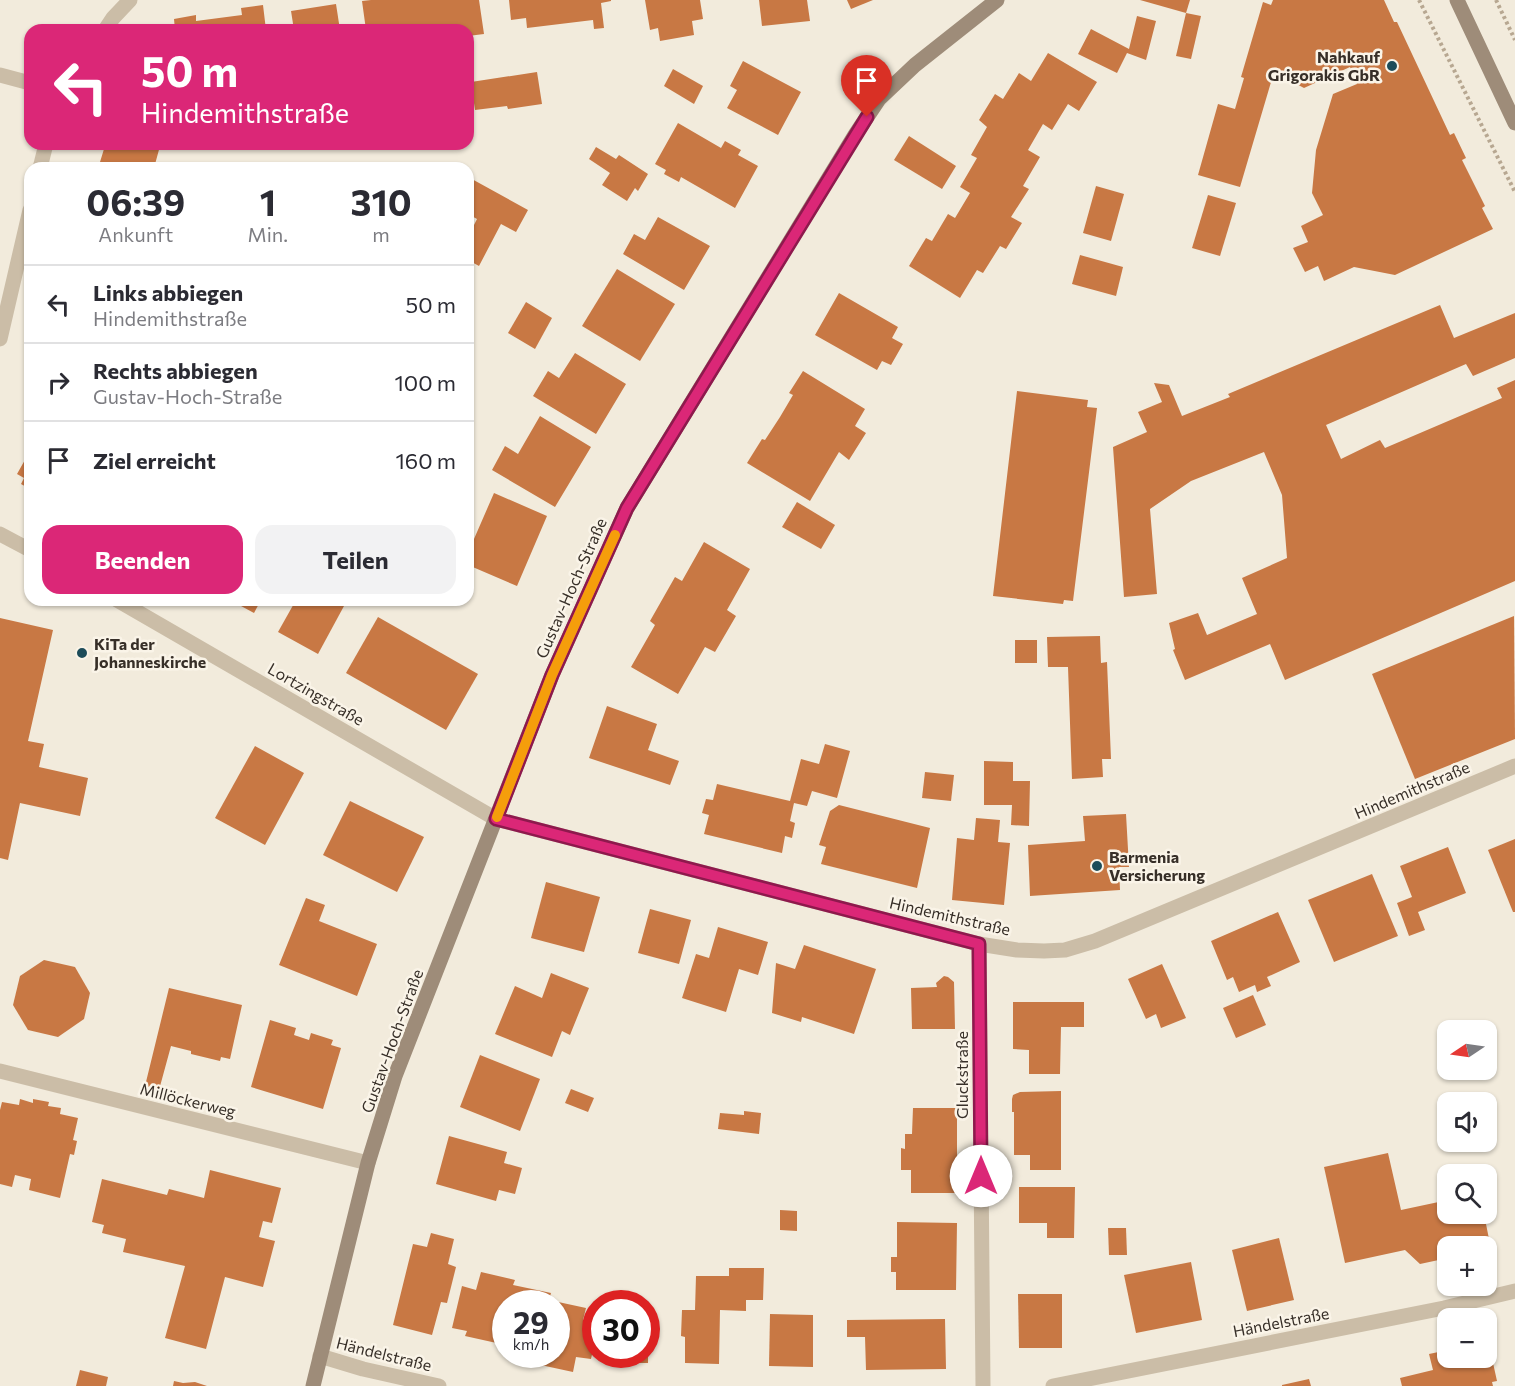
<!DOCTYPE html>
<html lang="de">
<meta charset="utf-8">
<style>
:root{--surface:#fff;--page:#f2f2f3;--text:#2b2b33;--muted:#7c7c81;--line:#e1e1e2;--accent:#db2777}
body{margin:0;font-family:Commissioner,sans-serif;background:var(--page);color:var(--text);height:100vh;display:flex;flex-direction:column;font-size:22px;white-space:nowrap}
*{box-sizing:border-box;margin:0}
p{font-size:20px;color:var(--muted)}
.icon{flex:none;width:33px;height:33px;fill:none;stroke:currentColor;stroke-width:2;stroke-linecap:round;stroke-linejoin:round}
.map{position:relative;flex:1;overflow:hidden}
.sheet{position:absolute;left:24px;top:162px;width:450px;height:444px;display:flex;flex-direction:column;background:var(--surface);border-radius:18px;box-shadow:0 2px 4px #0004}
.sheet>*{flex:none}
.guide{position:absolute;left:24px;top:24px;width:450px;height:126px;border-radius:18px;box-shadow:0 2px 4px #0004;background:#db2777;color:#fff;overflow:hidden}
.needle{width:39px;rotate:257deg}
.controls{position:absolute;left:1437px;top:1020px;display:grid;gap:12px}
.controls a{display:grid;place-items:center;width:60px;height:60px;border-radius:12px;background:var(--surface);box-shadow:0 2px 4px #0004;font-size:30px}
.speed{position:absolute;left:492px;top:1290px;display:flex;gap:12px;font-size:30px;font-weight:700;text-align:center}
.speed>*{display:grid;place-content:center;width:78px;height:78px;border-radius:50%;background:var(--surface);box-shadow:0 2px 4px #0004;line-height:1}
.speed small{font-size:15px;font-weight:400}
.speed .limit{border:9px solid #d22;background:#fff;color:#111}
.pin{position:absolute;display:grid;place-items:center;width:51px;height:51px;color:#fff;margin:-62px -26px;border-radius:50% 50% 50% 0;rotate:-45deg;box-shadow:0 0 6px #0007}
.pin .icon{rotate:45deg}
.me{position:absolute;width:66px;margin:-33px;rotate:0deg;stroke-linejoin:round;filter:drop-shadow(0 0 4px #0008)}
.turn{display:flex;align-items:center;gap:21px;height:126px;padding:0 18px;font-size:27px}
.turn .icon{width:78px;height:78px;stroke-width:2.5}
.turn b{display:block;font-size:42px;line-height:51px}
.eta{display:flex;justify-content:space-evenly;align-items:center;height:102px;text-align:center}
.eta b{font-size:36px;font-weight:700;line-height:42px}
.cta{display:flex;gap:12px;margin-top:auto;padding:12px 18px}
.cta a{flex:1;height:69px;border-radius:18px;background:var(--accent);color:#fff;font-size:24px;font-weight:700;line-height:69px;text-align:center}
.cta a+a{background:var(--page);color:var(--text)}
ul{padding:0;list-style:none}
li{display:flex;align-items:center;gap:18px;height:78px;padding:0 18px;border-top:2px solid var(--line)}
li div{flex:1}
li b{display:block;font-size:22px}
li em{font-style:normal}
.map>svg:first-child{display:block}
.building{fill:#c87844}
.lines{fill:none;stroke-linecap:round;stroke-linejoin:round}
.path{stroke:#b7a791;stroke-width:4;stroke-dasharray:3 3;stroke-linecap:butt}
.street{stroke:#cbbda7;stroke-width:15}
.secondary{stroke:#9e8c79;stroke-width:15}
.route-casing{stroke:#8e194d;stroke-width:15}
.route{stroke:#db2777;stroke-width:10}
.slow{stroke:#f59e0b;stroke-width:10}
.poi-dot{fill:#1d4c59;stroke:#faf4e8;stroke-width:2}
.labels{text-anchor:middle;stroke-width:5;stroke-linejoin:round;paint-order:stroke}
.poi-label{font-size:16px;font-weight:bold;fill:#372f28;stroke:#faf4e8;text-anchor:start}
.street-label{font-size:16px;fill:#372f28;stroke:#faf4e8}
</style>
<div class="map">
<svg width="1515" height="1386" viewBox="0 0 1515 1386">
<rect width="100%" height="100%" fill="#f2ebdc"/>
<g class="building">
<path d="M371 0H479L484 34 468 36V30H366L362 1Z"/>
<path d="M509 0H611V1L601 3 604 28 594 29 593 20 527 28 526 18 511 20Z"/>
<path d="M645 0H700L703 19 692 21 694 35 660 41 658 28 650 30Z"/>
<path d="M759 0H807L810 21 762 26Z"/>
<path d="M847 0H873L851 9Z"/>
<path d="M1140 0H1190L1186 13Z"/>
<path d="M1273 0H1384L1394 22H1397L1450 135 1454 133 1466 158 1462 160 1485 206 1482 208 1493 229 1395 275 1354 267 1324 281 1318 266 1305 272 1293 248 1308 242 1301 226 1323 215 1312 193 1316 150 1333 94 1357 84 1350 67 1304 88 1274 72 1240 187 1198 175 1218 104 1235 109 1244 78 1241 77 1263 2 1271 5Z"/>
<path d="M336 4 340 30H294L291 11Z"/>
<path d="M263 5 266 30H175L174 19 196 15V21L242 15 241 8Z"/>
<path d="M1186 13 1201 16 1191 59 1176 56Z"/>
<path d="M1137 16 1156 21 1146 60 1127 53 1117 73 1078 54 1091 29 1129 49Z"/>
<path d="M1048 53 1097 82 1079 111 1068 104 1052 130 1043 124 1028 150 1040 157 1023 186 1029 189 1011 217 1022 223 1006 249 1000 246 983 273 977 270 960 298 909 266 926 238 932 241 948 214 955 218 970 193 960 187 977 158 971 155 987 127 979 120 995 94 1003 99 1019 73 1031 81Z"/>
<path d="M743 61 801 92 778 135 727 108 737 90 730 86Z"/>
<path d="M673 69 703 86 694 104 664 86Z"/>
<path d="M537 72 542 104 508 109 507 106 475 110 471 82Z"/>
<path d="M678 123 721 148 725 141 741 150 738 155 758 166 735 208 681 177 679 182 664 174 666 170 655 164Z"/>
<path d="M909 136 956 166 942 189 894 160Z"/>
<path d="M109 144H167L166 148 160 146 154 168H105L106 164 100 162 104 149 108 150Z"/>
<path d="M596 147 616 159 619 155 648 174 638 191 635 188 627 201 602 185 610 173 589 159Z"/>
<path d="M470 178 528 210 516 232 501 224 479 266 468 260V237L477 219 468 214V182Z"/>
<path d="M1096 186 1124 194 1111 241 1083 233Z"/>
<path d="M1208 195 1236 203 1220 256 1192 248Z"/>
<path d="M658 217 710 246 684 290 623 254 634 234 645 240Z"/>
<path d="M1080 255 1123 267 1116 296 1072 284Z"/>
<path d="M617 269 675 304 640 361 582 326Z"/>
<path d="M839 293 898 327 892 338 903 344 891 365 882 361 877 370 815 335Z"/>
<path d="M526 302 552 318 535 349 508 333Z"/>
<path d="M1440 305 1454 338 1515 313V358L1473 376 1466 364 1326 425 1341 459 1380 440 1385 448 1502 398 1497 388 1515 380V581L1285 680 1270 644 1185 680 1173 650 1175 649 1169 623 1198 613 1207 635 1257 614 1242 578 1287 558 1282 495 1264 452 1191 481 1150 509 1157 594 1124 597 1113 447 1147 432 1138 412 1162 402 1154 383 1169 385 1182 416 1230 397 1228 394Z"/>
<path d="M575 353 626 384 596 434 533 396 548 371 559 378Z"/>
<path d="M803 371 865 409 855 426 866 433 849 460 839 452 810 501 747 463 762 439 765 440 780 417 793 395 789 393Z"/>
<path d="M1017 391 1088 400 1087 407 1097 408 1073 601 1064 600 1063 604 993 596Z"/>
<path d="M540 416 591 447 555 507 492 470 505 446 518 454Z"/>
<path d="M30 451V489L21 484 24 478 17 474Z"/>
<path d="M494 493 547 516 517 586 468 565V536L474 539Z"/>
<path d="M797 502 835 525 821 549 782 527Z"/>
<path d="M704 542 750 569 727 610 736 616 715 652 705 647 678 694 631 667 655 625 650 621 675 577 682 581Z"/>
<path d="M230 600H261L254 613Z"/>
<path d="M296 600H333L344 606 318 654 278 632Z"/>
<path d="M1514 616 1515 739 1415 779 1372 674Z"/>
<path d="M378 617 478 674 446 730 346 673Z"/>
<path d="M0 618 53 630 28 741 44 744 39 767 88 778 80 816 20 803 8 860 0 858Z"/>
<path d="M1100 636 1101 663 1107 662 1111 759H1102L1103 777 1072 779 1068 667H1048L1047 637Z"/>
<rect x="1015" y="640" width="22" height="23"/>
<path d="M607 706 657 724 648 750 679 761 670 785 589 758Z"/>
<path d="M825 744 850 751 837 798 812 791 807 806 794 803 790 821 795 823 792 838 785 836 782 853 704 834 709 815 702 813 706 799 713 800 717 784 790 801 801 759 819 764Z"/>
<path d="M255 746 304 773 265 845 215 818Z"/>
<path d="M984 761 1013 762V781H1030L1029 826 1011 825 1012 805H984Z"/>
<path d="M925 772 954 775 951 801 922 798Z"/>
<path d="M350 801 424 837 397 892 323 855Z"/>
<path d="M839 805 930 828 917 888 821 864 826 847 819 845 830 811Z"/>
<path d="M1126 814 1129 867H1119L1120 890 1030 896 1028 845 1085 841 1083 816Z"/>
<path d="M976 818 1000 820 998 842 1010 843 1004 905 952 900 957 838 974 840Z"/>
<path d="M1515 839V912H1513L1488 850Z"/>
<path d="M1448 847 1466 893 1418 912 1425 930 1409 936 1397 903 1412 897 1400 866Z"/>
<path d="M1372 874 1398 936 1334 962 1308 900Z"/>
<path d="M546 882 600 897 584 952 531 938Z"/>
<path d="M306 898 325 905 319 921 377 944 357 996 279 965Z"/>
<path d="M650 909 691 920 679 964 638 953Z"/>
<path d="M1278 912 1300 962 1267 977 1271 986 1257 992 1255 985 1239 992 1233 977 1227 980 1211 941Z"/>
<path d="M718 927 768 942 758 975 739 969 726 1012 682 998 696 954 709 958Z"/>
<path d="M804 945 876 969 854 1034 802 1017 801 1022 772 1013 776 963 795 969Z"/>
<path d="M44 960 75 967 90 993 84 1019 58 1037 28 1030 13 1005 20 976Z"/>
<path d="M1162 964 1186 1018 1161 1028 1156 1014 1146 1019 1128 979Z"/>
<path d="M551 973 589 988 570 1035 562 1031 552 1057 495 1034 515 986 542 998Z"/>
<path d="M944 976 948 977 954 982 955 1029H912L911 988 937 987 936 983Z"/>
<path d="M169 988 242 1005 230 1059 221 1057 220 1061 191 1054V1051L171 1046 159 1090 145 1086Z"/>
<path d="M1253 995 1266 1025 1236 1038 1223 1008Z"/>
<path d="M1013 1002H1084V1027H1061L1060 1074H1029V1050L1013 1049Z"/>
<path d="M270 1020 296 1028 294 1035 309 1040 311 1033 333 1040 331 1045 341 1048 323 1109 251 1087Z"/>
<path d="M480 1055 540 1079 520 1131 460 1107Z"/>
<path d="M571 1089 594 1098 588 1112 565 1103Z"/>
<path d="M1061 1091V1170H1030V1155H1014V1112H1012V1099L1013 1095 1020 1092Z"/>
<path d="M20 1099 33 1103V1099L49 1102 48 1106 61 1108 60 1114 78 1118 73 1140 77 1141 74 1155 70 1154 60 1198 29 1190 31 1179 15 1175 12 1187 0 1184V1110L2 1102 19 1105Z"/>
<path d="M913 1108H957V1193H911V1170H901V1148L905 1149V1134H912Z"/>
<path d="M744 1111 761 1113 759 1134 718 1129 720 1113 744 1115Z"/>
<path d="M449 1136 507 1152 504 1163 522 1168 515 1194 499 1190 496 1201 436 1184Z"/>
<path d="M1388 1153 1401 1210 1448 1200V1214H1484L1491 1249 1486 1250V1246H1448V1258L1420 1264 1405 1250 1345 1263 1324 1167Z"/>
<path d="M210 1170 281 1188 272 1223 263 1221 259 1237 275 1241 263 1287 225 1277 206 1349 165 1338 185 1266 123 1252 126 1239 102 1233 104 1225 92 1222 102 1179 167 1195 169 1189 204 1198Z"/>
<path d="M1019 1187H1075L1074 1238H1047V1223H1019Z"/>
<path d="M780 1210 797 1211V1231L780 1230Z"/>
<path d="M897 1222 957 1223 956 1290H896V1272H891V1257H897Z"/>
<path d="M1108 1228H1126L1127 1255H1109Z"/>
<path d="M431 1233 454 1239 448 1264 456 1267 447 1303 441 1302 432 1335 393 1325 413 1244 427 1247Z"/>
<path d="M1279 1238 1294 1300 1247 1311 1232 1250Z"/>
<path d="M1191 1262 1202 1320 1136 1333 1124 1275Z"/>
<path d="M729 1268H764L763 1300H746V1311L720 1310 719 1364 685 1363V1337L681 1336 682 1310H695L696 1276H729Z"/>
<path d="M481 1272 515 1280 513 1285 551 1293 549 1300 586 1308 583 1320 596 1323V1337L591 1359 576 1357 573 1372 536 1364 537 1358 525 1355 556 1354V1304H506V1351L499 1350 501 1344 465 1336 467 1331 452 1328 462 1286 476 1290Z"/>
<path d="M1018 1294H1062V1348H1019Z"/>
<path d="M770 1314 813 1315V1367L769 1366Z"/>
<path d="M945 1319 946 1369 866 1370 865 1337H847V1320Z"/>
<path d="M1448 1350V1358H1486L1488 1364 1493 1363 1497 1381 1492 1382 1493 1386H1402L1400 1378 1433 1370 1429 1354Z"/>
<rect x="611" y="1354" width="37" height="9"/>
<path d="M80 1370 108 1377 106 1386H76Z"/>
<path d="M1309 1379 1311 1386H1282V1385Z"/>
<path d="M174 1381 183 1383 195 1382 207 1386H173Z"/>
</g>
<g class="lines">
<g class="path">
<path d="M1419 0 1515 192"/>
<path d="M1496 0 1515 40"/>
</g>
<g class="street">
<path d="M105 30 113 18 130 0"/>
<path d="M0 75 30 83"/>
<path d="M40 168 46 144"/>
<path d="M0 339 30 210"/>
<path d="M0 534 30 550"/>
<path d="M117 600 496 819 979 944 1017 950 1044 951 1065 950 1095 941 1515 766"/>
<path d="M979 944 983 1386"/>
<path d="M0 1071 368 1163"/>
<path d="M320 1356 363 1369 439 1386"/>
<path d="M1053 1386 1444 1308 1515 1291"/>
</g>
<g class="secondary">
<path d="M1457 0 1515 123"/>
<path d="M313 1386 368 1163 395 1076 552 675 627 508 855 135 879 99 915 65 997 0"/>
</g>
</g>
<g class="lines">
<defs>
<path id="route" d="M867 117 627 508 552 675 496 819 979 944 981 1176"/>
</defs>
<use href="#route" class="route-casing"/>
<use href="#route" class="route"/>
<path class="slow" d="M497 817 552 675 615 535"/>
</g>
<g class="poi-dot">
<circle cx="1392" cy="66" r="6"/>
<circle cx="82" cy="653" r="6"/>
<circle cx="1097" cy="866" r="6"/>
</g>
<g class="labels">
<g class="poi-label">
<text x="1380" y="63" text-anchor="end">Nahkauf<tspan x="1380" dy="18">Grigorakis GbR</tspan></text>
<text x="94" y="650">KiTa der<tspan x="94" dy="18">Johanneskirche</tspan></text>
<text x="1109" y="863">Barmenia<tspan x="1109" dy="18">Versicherung</tspan></text>
</g>
<g class="street-label">
<text transform="translate(571 588) rotate(-66)" y="6">Gustav-Hoch-Straße</text>
<text transform="translate(316 694) rotate(30)" y="6">Lortzingstraße</text>
<text transform="translate(1412 790) rotate(-23)" y="6">Hindemithstraße</text>
<text transform="translate(950 916) rotate(13)" y="6">Hindemithstraße</text>
<text transform="translate(392 1041) rotate(-70)" y="6">Gustav-Hoch-Straße</text>
<text transform="translate(962 1075) rotate(-90)" y="6">Gluckstraße</text>
<text transform="translate(188 1100) rotate(14)" y="6">Millöckerweg</text>
<text transform="translate(1281 1322) rotate(-11)" y="6">Händelstraße</text>
<text transform="translate(384 1354) rotate(14)" y="6">Händelstraße</text>
</g>
</g>
</svg>
<div class="controls">
<a><svg class="needle" viewBox="-14 -14 28 28"><path d="M0-13l5 13h-10z" fill="#e53935"/><path d="M0 13l5-13h-10z" fill="#7c7c81"/></svg></a>
<a><svg class="icon" aria-label="sound" viewBox="0 0 24 24"><path d="M4 9h4l5-4v14l-5-4H4zM17 9q2 3 0 6"/></svg></a>
<a><svg class="icon" aria-label="search" viewBox="0 0 24 24"><circle cx="10" cy="10" r="6"/><path d="M15 15l6 6"/></svg></a>
<a>+</a>
<a>−</a>
</div>
<div class="speed"><div>29<small>km/h</small></div><div class="limit">30</div></div>
<div class="pin" style="left:867px;top:117px;background:#d93025"><svg class="icon" aria-label="arrive" viewBox="0 0 24 24"><path d="M6 21V4h12l-3 4 3 4H6"/></svg></div>
<svg class="me" style="left:981px;top:1176px" viewBox="-20 -20 40 40"><circle r="19" fill="#fff"/><path d="M0-13L10 11 0 6-10 11z" fill="#db2777"/></svg>
<div class="guide">
<div class="turn"><svg class="icon" aria-label="left" viewBox="0 0 24 24"><path d="M17 20v-9H6M10 6l-5 5 5 5"/></svg><div><b>50 m</b>Hindemithstraße</div></div>
</div>
<section class="sheet">
<div class="eta">
<div><b>06:39</b><p>Ankunft</p></div>
<div><b>1</b><p>Min.</p></div>
<div><b>310</b><p>m</p></div>
</div>
<ul>
<li><svg class="icon" aria-label="left" viewBox="0 0 24 24"><path d="M17 20v-9H6M10 6l-5 5 5 5"/></svg><div><b>Links abbiegen</b><p>Hindemithstraße</p></div><em>50 m</em></li>
<li><svg class="icon" aria-label="right" viewBox="0 0 24 24"><path d="M7 20v-9h11M14 6l5 5-5 5"/></svg><div><b>Rechts abbiegen</b><p>Gustav-Hoch-Straße</p></div><em>100 m</em></li>
<li><svg class="icon" aria-label="arrive" viewBox="0 0 24 24"><path d="M6 21V4h12l-3 4 3 4H6"/></svg><div><b>Ziel erreicht</b></div><em>160 m</em></li>
</ul>
<div class="cta"><a>Beenden</a><a>Teilen</a></div>
</section>
</div>
